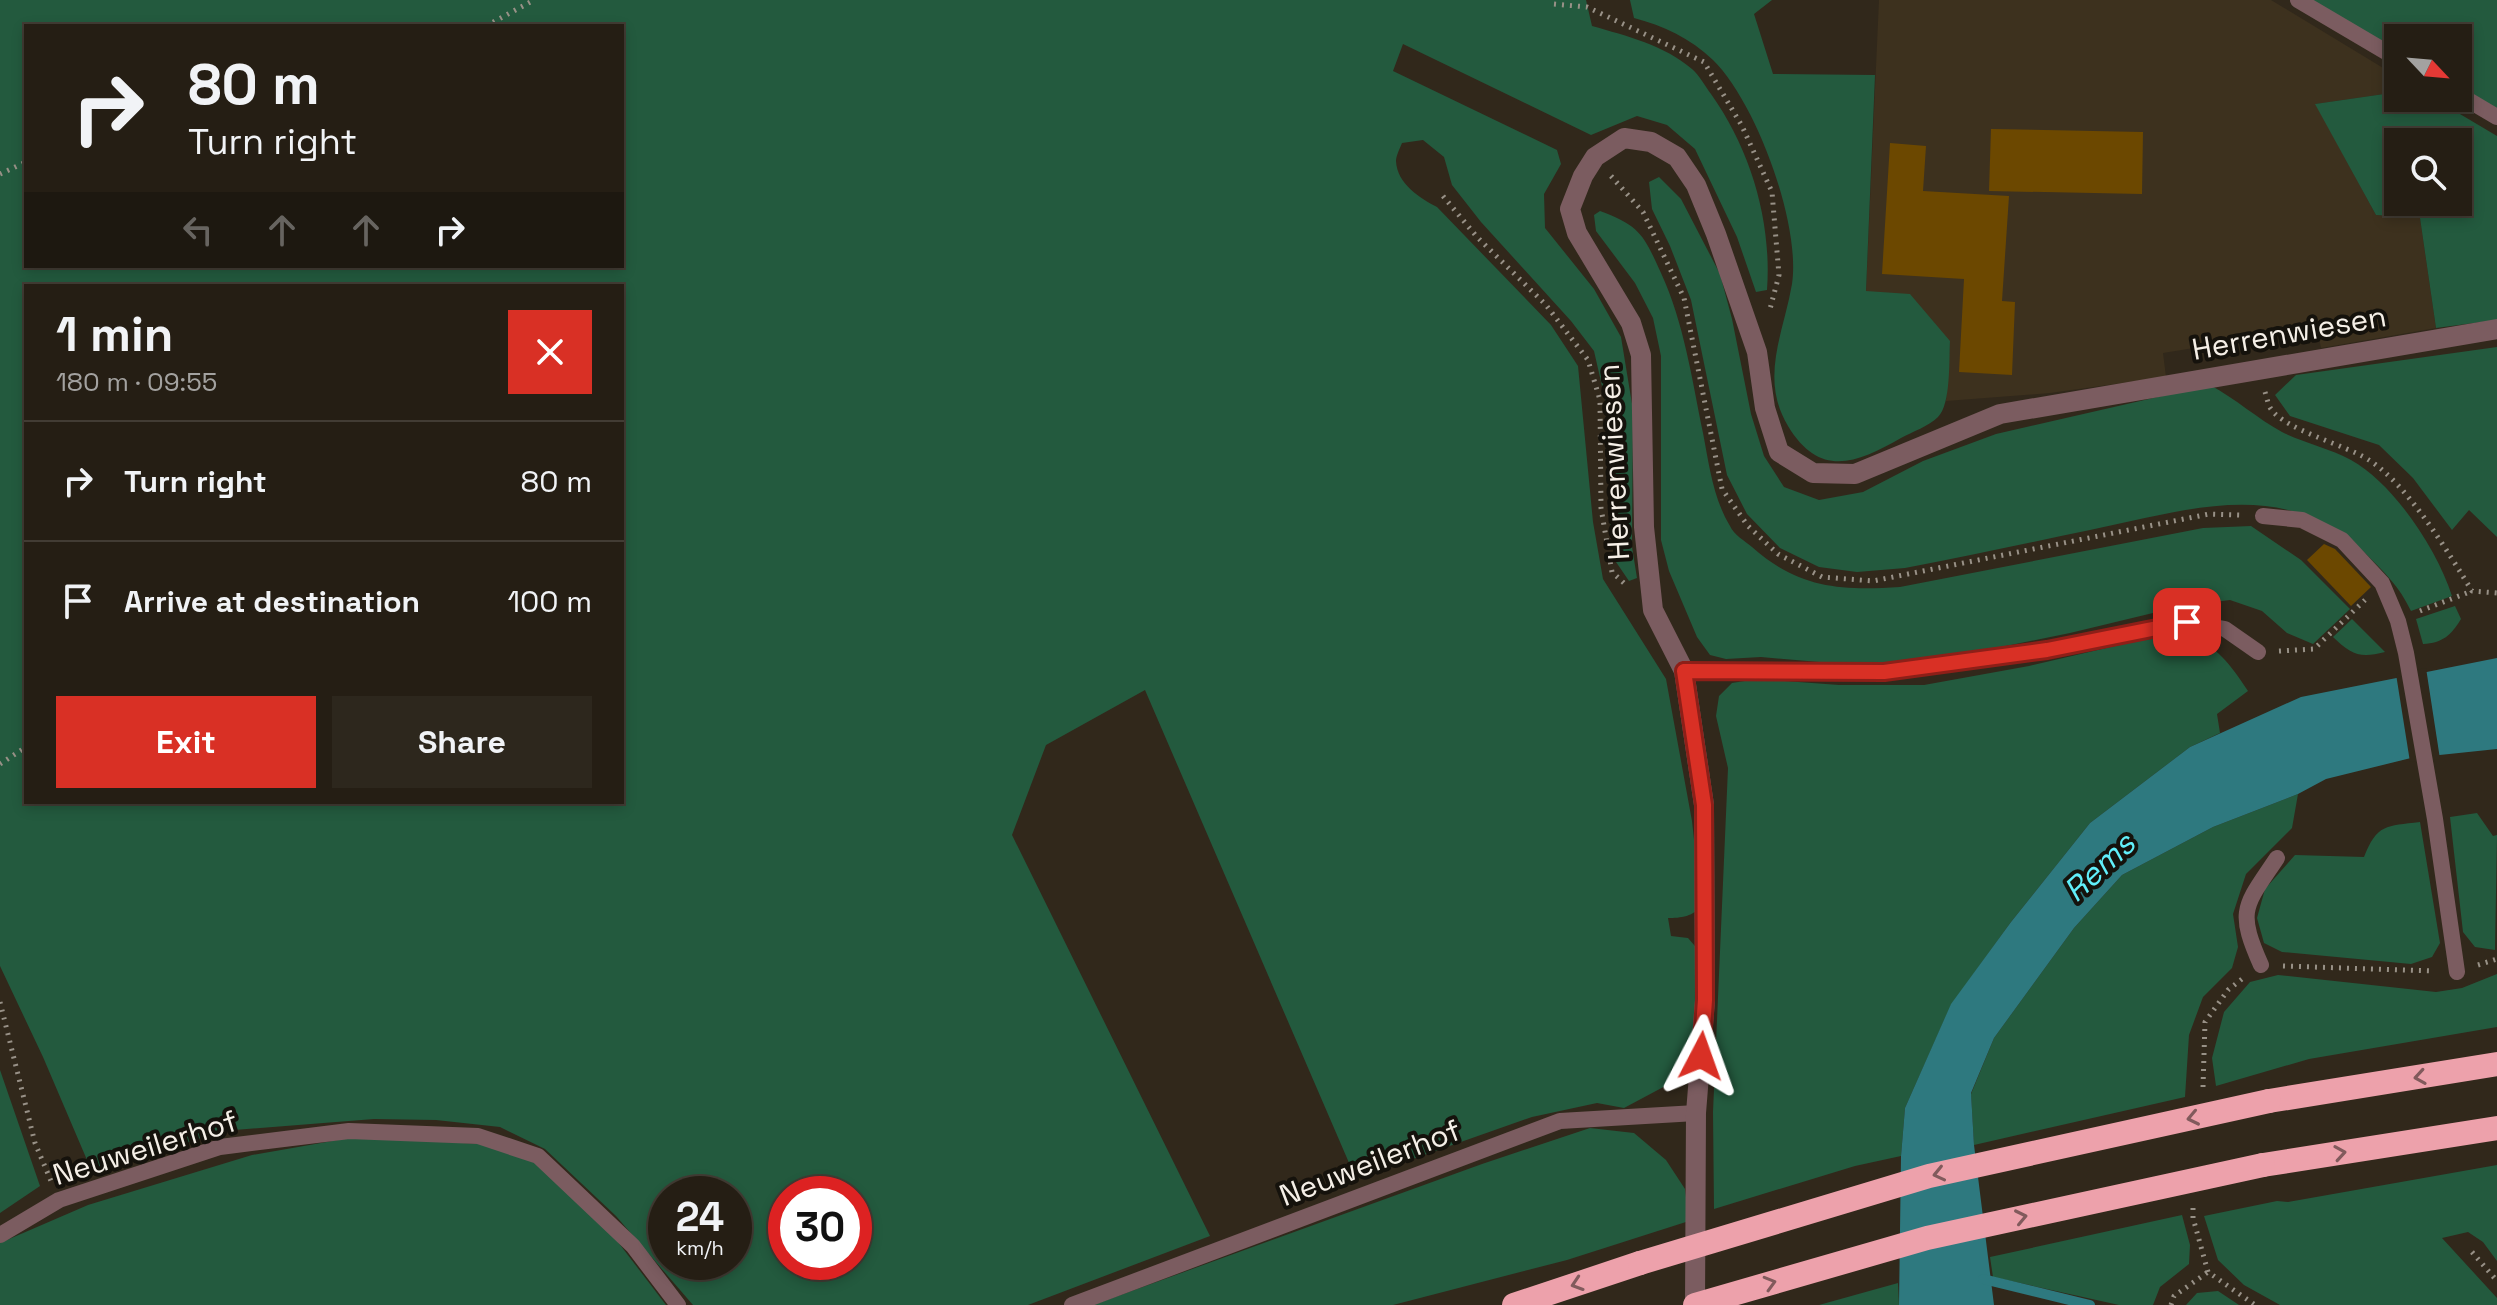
<!DOCTYPE html>
<meta charset="utf-8">
<style>
:root{--surface:#251e14;--page:#2d271d;--text:#f1f3f6;--muted:#a3a2a0;--line:#423c34;--accent:#d93025}
body{margin:0;font-family:"Space Grotesk",sans-serif;background:var(--page);color:var(--text);height:100vh;display:flex;flex-direction:column;font-size:30px;white-space:nowrap}
*{box-sizing:border-box;margin:0}
p{font-size:26px;color:var(--muted)}
.icon{flex:none;width:44px;height:44px;fill:none;stroke:currentColor;stroke-width:2;stroke-linecap:round;stroke-linejoin:round}
.map{position:relative;flex:1;overflow:hidden}
.drawer{position:absolute;left:24px;top:284px;width:600px;height:520px;display:flex;flex-direction:column;background:var(--surface);border-radius:0px;box-shadow:0 4px 12px #0003,0 0 0 2px var(--line)}
.drawer>*{flex:none}
.hud{position:absolute;left:24px;top:24px;width:600px;height:244px;border-radius:0px;box-shadow:0 4px 12px #0003,0 0 0 2px var(--line);background:#251e14;color:var(--text);overflow:hidden}
.needle{width:52px;rotate:116deg}
.tools{position:absolute;left:2384px;top:24px;display:grid;gap:16px}
.tools a{display:grid;place-items:center;width:88px;height:88px;border-radius:0px;background:var(--surface);box-shadow:0 4px 12px #0003,0 0 0 2px var(--line);font-size:40px}
.speed{position:absolute;left:648px;top:1176px;display:flex;gap:16px;font-size:40px;font-weight:700;text-align:center}
.speed>*{display:grid;place-content:center;width:104px;height:104px;border-radius:50%;background:var(--surface);box-shadow:0 4px 12px #0003,0 0 0 2px var(--line);line-height:1}
.speed small{font-size:20px;font-weight:400}
.speed .limit{border:12px solid #d22;background:#fff;color:#111}
.pin{position:absolute;display:grid;place-items:center;width:68px;height:68px;color:#fff;margin:-34px;border-radius:16px;box-shadow:0 4px 12px #0006}
.me{position:absolute;width:88px;margin:-44px;rotate:4deg;stroke-linejoin:round;filter:drop-shadow(0 0 6px #0008)}
.turn{display:flex;align-items:center;gap:28px;height:168px;padding:0 32px;font-size:36px}
.turn .icon{width:104px;height:104px;stroke-width:2.5}
.turn b{display:block;font-size:56px;line-height:68px}
.lanes{display:flex;align-items:center;height:76px;padding:0 32px;background:#0003;justify-content:center;gap:40px;direction:ltr}
.lanes .off{opacity:.35}
.round{display:grid;place-items:center;flex:none;width:84px;height:84px;border-radius:0px;background:var(--page)}
.overview{display:flex;align-items:center;justify-content:space-between;height:136px;padding:0 32px}
h1{font-size:48px;font-weight:600;line-height:60px}
.action{display:flex;gap:16px;margin-top:auto;padding:16px 32px}
.action a{flex:1;height:92px;border-radius:0px;background:var(--accent);color:#fff;font-size:32px;font-weight:600;line-height:92px;text-align:center}
.action a+a{background:var(--page);color:var(--text)}
ul{padding:0;list-style:none}
li{display:flex;align-items:center;gap:24px;height:120px;padding:0 32px;border-top:2px solid var(--line)}
li div{flex:1}
li b{display:block;font-size:30px}
li em{font-style:normal}
.map>svg:first-child{display:block}
.built{fill:#3d311e}
.green{fill:#235a3e;fill-rule:evenodd}
.water{fill:#2e797f}
.pier{fill:#31281b}
.lines{fill:none;stroke-linecap:round;stroke-linejoin:round}
.stream{stroke:#2e797f;stroke-width:10}
.building{fill:#6c4800}
.path{stroke:#989187;stroke-width:5;stroke-dasharray:2 6;stroke-linecap:butt}
.lane{stroke:#7b5c60;stroke-width:16}
.street{stroke:#7b5c60;stroke-width:20}
.highway{stroke:#eda1ab;stroke-width:24}
.highway-bridge{stroke:#eda1ab;stroke-width:24}
.oneway{stroke:#815a5c}
.route-casing{stroke:#8d1f18;stroke-width:20}
.route{stroke:#d93025;stroke-width:14}
.labels{text-anchor:middle;stroke-width:8;stroke-linejoin:round;paint-order:stroke}
.street-label{font-size:30px;fill:#f5efe7;stroke:#15120c}
.water-label{font-size:32px;font-style:italic;fill:#61effa;stroke:#15120c}
</style>
<div class="map">
<svg width="2497" height="1305" viewBox="0 0 2497 1305">
<rect width="100%" height="100%" fill="#31281b"/>
<path class="built" d="M1879 0H2271L2398 77V92L2316 104 2376 215 2420 218 2436 328 2321 348 2317 328 2163 353 2166 377 2050 393 1946 401 1950 341 1866 291Z"/>
<g class="green">
<path d="M0 0H1586L1592 26C1627 36 1664 45 1692 69 1700 76 1705 86 1711 94 1751 150 1772 222 1767 290L1756 292 1737 237 1695 149 1667 125 1637 116 1591 135 1403 44 1393 71 1557 150 1561 164 1544 194 1545 228 1594 289 1621 337 1633 410 1632 547 1637 578 1629 581 1616 562 1610 522 1609 417 1594 351 1571 321 1481 222 1452 185 1444 157 1423 140 1402 143C1400 148 1396 156 1396 161 1397 184 1420 198 1437 207L1551 325 1578 366 1593 522 1603 579 1666 679 1692 821 1701 904C1695 917 1680 918 1668 918L1671 936 1688 938 1701 953 1693 1038 1686 1063 1669 1084 1624 1108 1597 1103 1532 1117 1356 1179 1145 690 1046 745 1012 835 1210 1236 1028 1305H693L616 1216 545 1149 500 1127 436 1120 374 1119 222 1131 93 1174 43 1057 0 966ZM26 26H622V266H26ZM26 286H622V802H26ZM666 1194H734V1262H666ZM786 1194H854V1262H786Z"/>
<path d="M1630 0H1772L1754 14 1773 74 1875 75 1866 291 1910 294 1950 341C1949 359 1951 405 1938 417 1929 426 1912 432 1901 438 1857 463 1820 479 1788 426 1759 378 1784 332 1792 284 1801 224 1756 102 1713 60 1690 38 1664 26 1634 18Z"/>
<path d="M2311 0H2497V110L2458 88V38H2398V52Z"/>
<path d="M2398 92V98H2433L2497 136V320L2436 328 2420 218 2376 215 2315 104ZM2398 142H2458V202H2398Z"/>
<path d="M1659 177 1681 199 1720 274 1732 319 1751 414 1764 456 1784 487 1819 500 1863 492 1923 461 1996 434 2210 385C2236 399 2258 419 2282 432 2304 443 2329 448 2351 460 2394 484 2437 549 2452 596L2411 611C2399 586 2386 574 2366 554 2285 475 2188 510 2090 530 2028 543 1966 556 1905 568L1857 572 1819 567 1780 548 1747 514 1727 475 1691 300 1670 246 1652 209 1649 182Z"/>
<path d="M1600 211C1641 226 1644 236 1661 273 1684 323 1692 379 1703 433 1709 464 1713 498 1730 526 1734 535 1745 541 1752 547 1798 588 1840 591 1900 587L2203 528 2251 526 2301 560 2350 609 2313 644 2287 633 2262 611 2230 600 2182 606 2070 633 1952 657 1866 666 1761 657 1726 659 1710 655 1697 637 1669 571 1661 540V356L1653 318 1635 283 1596 231 1594 215Z"/>
<path d="M2497 347V537L2469 510 2452 530 2413 478 2379 445 2290 416 2275 395 2296 375Z"/>
<path d="M2455 606 2461 619C2451 635 2443 643 2423 644L2416 619Z"/>
<path d="M2352 619 2385 652C2359 659 2351 654 2333 637Z"/>
<path d="M2187 633C2218 647 2230 664 2248 691L2217 714 2220 733 2190 747 2090 823 2011 922 1951 1005 1905 1108 1901 1156 1855 1166 1714 1209 1713 1112 1728 768 1716 716 1719 696 1732 683 1757 679 1839 685H1924L2029 666 2158 636Z"/>
<path d="M2298 794 2292 828 2246 874 2233 914 2238 947 2232 968 2203 997 2189 1035 2185 1097 1974 1145 1971 1094 1994 1038 2074 928 2122 875 2213 827Z"/>
<path d="M2477 813 2493 836 2497 835 2495 950 2475 947 2463 932 2450 817Z"/>
<path d="M2420 822 2440 943 2432 957 2411 964 2282 952 2264 943 2257 918 2265 889 2295 855 2364 857C2377 824 2386 826 2420 822Z"/>
<path d="M2497 974V1027L2309 1059 2216 1086 2212 1058 2224 1012 2250 982 2278 975 2436 992 2462 988Z"/>
<path d="M0 1070 40 1186 0 1213Z"/>
<path d="M1590 1128 1634 1133 1666 1160 1685 1189 1689 1221 1567 1260 1393 1305H1093L1482 1164Z"/>
<path d="M355 1137 480 1144 538 1163 608 1229 666 1305H0V1243L88 1205 252 1155Z"/>
<path d="M2497 1165V1261L2483 1242 2468 1232 2442 1238 2497 1298V1305H2280L2244 1285 2218 1260 2204 1216 2277 1201 2288 1202Z"/>
<path d="M2182 1215 2190 1245 2189 1264 2160 1287 2153 1305H2119L1993 1277 1990 1257Z"/>
<path d="M1898 1283 1899 1305H1819Z"/>
<path d="M2218 1291 2239 1305H2186L2197 1293Z"/>
</g>
<path class="water" d="M2497 658V749L2411 758 2326 779 2298 794 2213 827 2122 875 2074 928 1994 1038 1971 1093 1974 1145 1994 1305H1899L1901 1156 1905 1108 1951 1004 2011 922 2090 823 2190 747 2301 697Z"/>
<path class="pier" d="M2426 668 2440 759 2410 762 2396 674Z"/>
<g class="lines">
<path class="stream" d="M1983 1279 2090 1305"/>
</g>
<g class="building">
<path d="M1991 129 2143 132 2142 194 1989 191Z"/>
<path d="M1890 143 1926 146 1923 191 2009 196 2002 301 2015 302 2012 375 1959 372 1964 279 1882 274Z"/>
<path d="M2324 544 2335 549 2371 587 2351 606 2307 560Z"/>
</g>
<g class="lines">
<g class="path">
<path d="M1554 4 1587 7 1704 62 1742 126 1772 192 1779 275 1770 309"/>
<path d="M486 26 534 0"/>
<path d="M0 174 26 162"/>
<path d="M1611 176 1643 212 1684 298 1722 489 1748 526 1778 554 1822 577 1873 581 2209 514 2240 515"/>
<path d="M1443 196 1477 237 1546 305 1588 360 1600 400 1601 508 1612 572 1625 584"/>
<path d="M2265 392C2267 398 2268 405 2271 409 2285 430 2346 445 2369 460 2408 485 2448 552 2472 591L2497 593"/>
<path d="M2420 611 2472 591"/>
<path d="M2279 651 2314 649 2365 600"/>
<path d="M0 764 26 747"/>
<path d="M2478 965 2497 959"/>
<path d="M2283 966 2433 971"/>
<path d="M0 1002 35 1143 51 1181"/>
<path d="M2203 1087 2205 1022 2228 990 2242 979"/>
<path d="M2193 1208V1218L2208 1272 2255 1305"/>
<path d="M2472 1252 2497 1281"/>
<path d="M2171 1305 2174 1296 2208 1272"/>
</g>
<g class="lane">
<path d="M2298 0 2398 59"/>
<path d="M2458 94 2497 117"/>
<path d="M2263 516 2302 520 2342 540 2382 583 2398 621 2406 653 2435 819 2457 972"/>
<path d="M1684 671 1884 672 2047 650 2187 622 2225 629 2258 652"/>
<path d="M2261 965C2236 909 2245 906 2277 858"/>
<path d="M0 1235 59 1200 220 1147 349 1131 478 1136 538 1156 633 1246 678 1305"/>
<path d="M1072 1305 1560 1121 1696 1113"/>
</g>
<path class="street" d="M1695 1305 1696 1113 1705 1000 1704 805 1684 671 1653 610 1644 527 1641 355 1631 323 1577 233 1570 209 1583 176 1595 157 1624 138 1651 142 1677 157 1696 185 1716 234 1757 352 1765 408 1779 452 1813 473 1855 474 2000 414 2497 329"/>
<g class="highway">
<path d="M2269 1101 2497 1064"/>
<path d="M2263 1165 2497 1128"/>
<path d="M1514 1305 1640 1263"/>
</g>
<g class="highway-bridge">
<path d="M1640 1263 1929 1176 2269 1101"/>
<path d="M1695 1305 1927 1238 2263 1165"/>
</g>
</g>
<defs><path id="oneway-chevron" d="M-2-3.5L2.5 0L-2 3.5" fill="none" stroke-width="1.6" stroke-linecap="round" stroke-linejoin="round" transform="scale(2)"/></defs>
<g class="oneway">
<use href="#oneway-chevron" transform="translate(2420 1077) rotate(171)"/>
<use href="#oneway-chevron" transform="translate(2193 1118) rotate(168)"/>
<use href="#oneway-chevron" transform="translate(2340 1153) rotate(-9)"/>
<use href="#oneway-chevron" transform="translate(1939 1174) rotate(167)"/>
<use href="#oneway-chevron" transform="translate(2021 1217) rotate(-12)"/>
<use href="#oneway-chevron" transform="translate(1770 1283) rotate(-16)"/>
<use href="#oneway-chevron" transform="translate(1577 1284) rotate(162)"/>
</g>
<g class="lines">
<defs>
<path id="route" d="M1701 1056 1705 1000 1704 805 1684 671 1884 672 2047 650 2187 622"/>
</defs>
<use href="#route" class="route-casing"/>
<use href="#route" class="route"/>
</g>
<g class="labels">
<g class="street-label">
<text transform="translate(2289 333) rotate(-10)" y="10">Herrenwiesen</text>
<text transform="translate(1614 462) rotate(-93)" y="10">Herrenwiesen</text>
<text transform="translate(145 1148) rotate(-17)" y="10">Neuweilerhof</text>
<text transform="translate(1370 1163) rotate(-21)" y="10">Neuweilerhof</text>
</g>
<g class="water-label">
<text transform="translate(2099 867) rotate(-43)" y="11">Rems</text>
</g>
</g>
</svg>
<div class="tools">
<a><svg class="needle" viewBox="-14 -14 28 28"><path d="M0-13l5 13h-10z" fill="#e53935"/><path d="M0 13l5-13h-10z" fill="#a3a2a0"/></svg></a>
<a><svg class="icon" aria-label="search" viewBox="0 0 24 24"><circle cx="10" cy="10" r="6"/><path d="M15 15l6 6"/></svg></a>
</div>
<div class="speed"><div>24<small>km/h</small></div><div class="limit">30</div></div>
<div class="pin" style="left:2187px;top:622px;background:#d93025"><svg class="icon" aria-label="arrive" viewBox="0 0 24 24"><path d="M6 21V4h12l-3 4 3 4H6"/></svg></div>
<svg class="me" style="left:1701px;top:1056px" viewBox="-20 -20 40 40"><path d="M0-17L14 15 0 8-14 15z" fill="#d93025" stroke="#fff" stroke-width="4"/></svg>
<div class="hud">
<div class="turn"><svg class="icon" aria-label="right" viewBox="0 0 24 24"><path d="M7 20v-9h11M14 6l5 5-5 5"/></svg><div><b>80 m</b>Turn right</div></div>
<div class="lanes"><svg class="icon off" aria-label="left" viewBox="0 0 24 24"><path d="M17 20v-9H6M10 6l-5 5 5 5"/></svg><svg class="icon off" aria-label="ahead" viewBox="0 0 24 24"><path d="M12 20V5M6 11l6-6 6 6"/></svg><svg class="icon off" aria-label="ahead" viewBox="0 0 24 24"><path d="M12 20V5M6 11l6-6 6 6"/></svg><svg class="icon" aria-label="right" viewBox="0 0 24 24"><path d="M7 20v-9h11M14 6l5 5-5 5"/></svg></div>
</div>
<section class="drawer">
<div class="overview"><div><h1>1 min</h1><p>180 m · 09:55</p></div><a class="round" style="background:#d93025;color:#fff"><svg class="icon" aria-label="close" viewBox="0 0 24 24"><path d="M6 6l12 12M18 6L6 18"/></svg></a></div>
<ul>
<li><svg class="icon" aria-label="right" viewBox="0 0 24 24"><path d="M7 20v-9h11M14 6l5 5-5 5"/></svg><div><b>Turn right</b></div><em>80 m</em></li>
<li><svg class="icon" aria-label="arrive" viewBox="0 0 24 24"><path d="M6 21V4h12l-3 4 3 4H6"/></svg><div><b>Arrive at destination</b></div><em>100 m</em></li>
</ul>
<div class="action"><a>Exit</a><a>Share</a></div>
</section>
</div>
